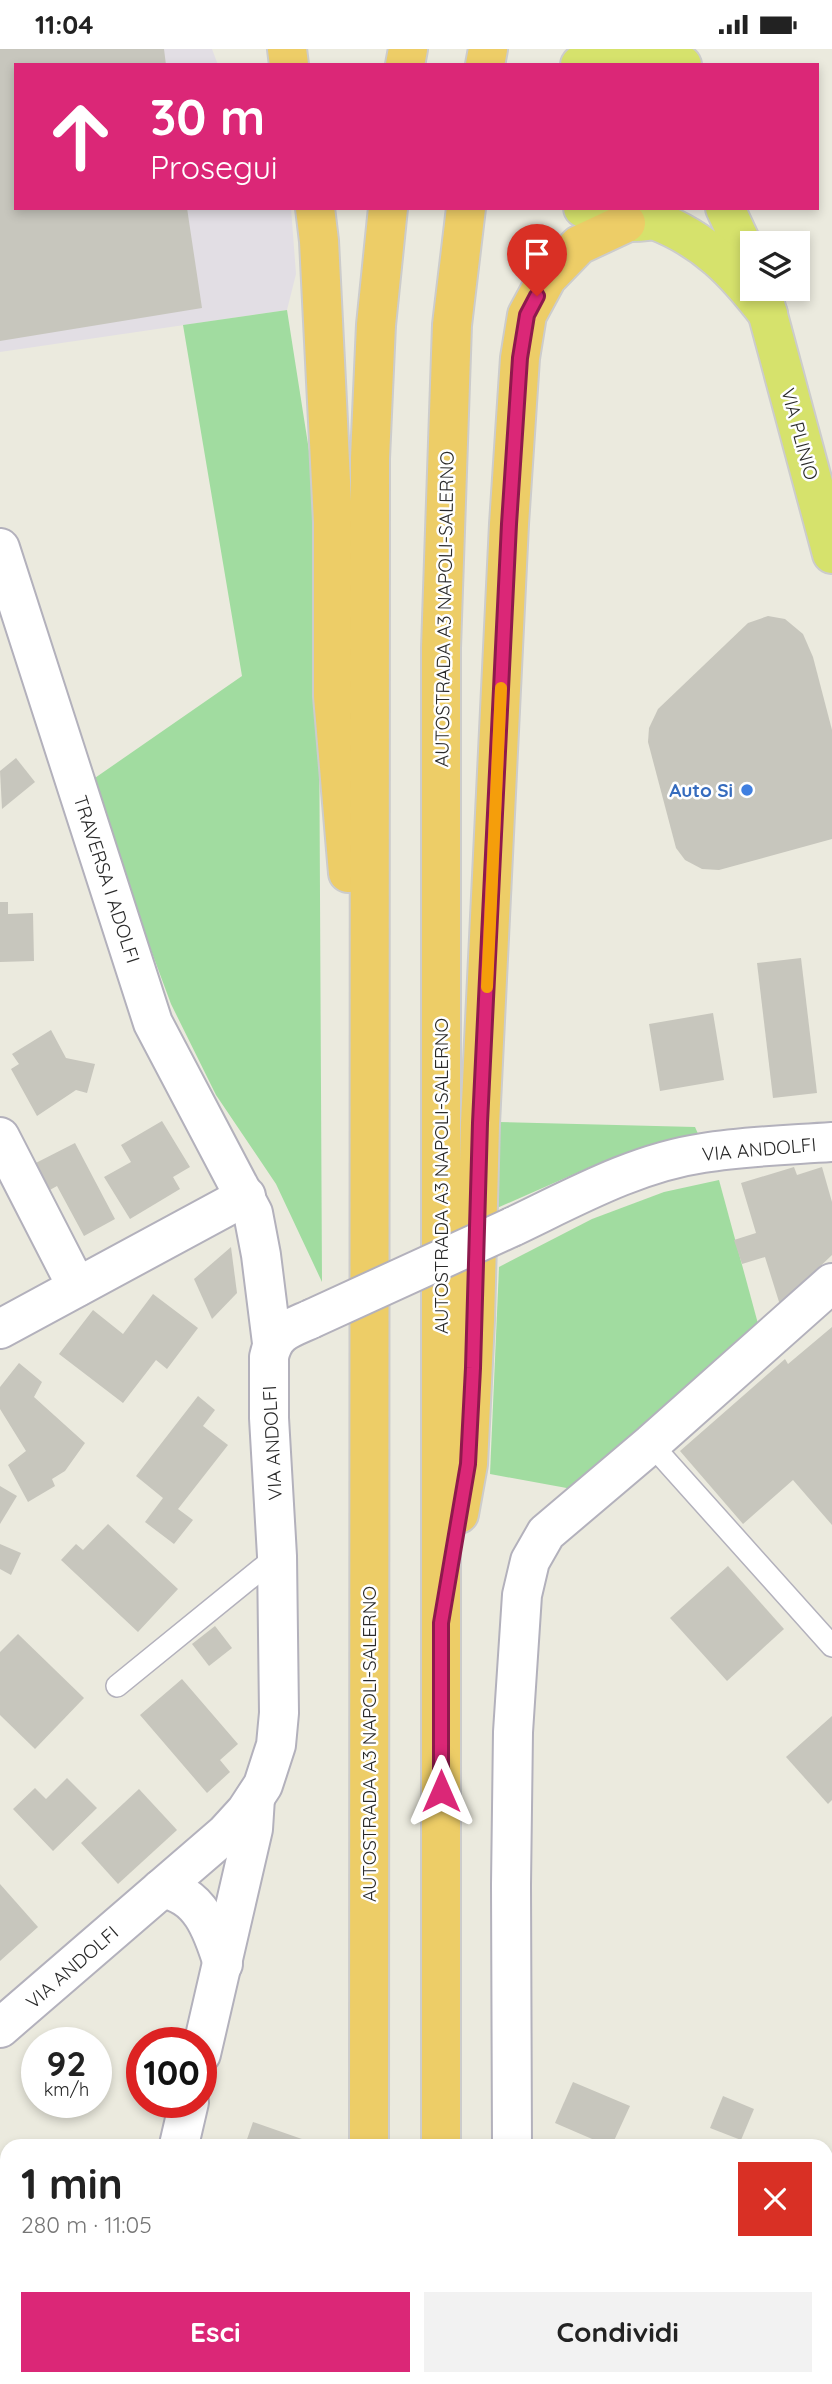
<!DOCTYPE html>
<html lang="it">
<meta charset="utf-8">
<style>
:root{--surface:#fff;--page:#f2f2f2;--text:#222;--muted:#767676;--accent:#db2777}
body{margin:0;font-family:Quicksand,sans-serif;background:var(--page);color:var(--text);height:100vh;display:flex;flex-direction:column;font-size:26px;white-space:nowrap}
*{box-sizing:border-box;margin:0}
p{font-size:23px;color:var(--muted)}
.icon{flex:none;width:38px;height:38px;fill:none;stroke:currentColor;stroke-width:2;stroke-linecap:round;stroke-linejoin:round}
.map{position:relative;flex:1;overflow:hidden}
.details{position:absolute;left:0px;top:2090px;width:833px;height:247px;display:flex;flex-direction:column;background:var(--surface);border-radius:21px 21px 0 0;box-shadow:0 4px 10px #0003}
.details>*{flex:none}
.hud{position:absolute;left:14px;top:14px;width:805px;height:147px;border-radius:0px;box-shadow:0 4px 10px #0003;background:#db2777;color:#fff;overflow:hidden}
.buttons{position:absolute;left:740px;top:182px;display:grid;gap:14px}
.buttons a{display:grid;place-items:center;width:70px;height:70px;border-radius:0px;background:var(--surface);box-shadow:0 4px 10px #0003;font-size:35px}
.speed{position:absolute;left:21px;top:1978px;display:flex;gap:14px;font-size:35px;font-weight:700;text-align:center}
.speed>*{display:grid;place-content:center;width:91px;height:91px;border-radius:50%;background:var(--surface);box-shadow:0 4px 10px #0003;line-height:1}
.speed small{font-size:18px;font-weight:400}
.speed .limit{border:10px solid #d22;background:#fff;color:#111}
.pin{position:absolute;display:grid;place-items:center;width:60px;height:60px;color:#fff;margin:-72px -30px;border-radius:50% 50% 50% 0;rotate:-45deg;box-shadow:0 0 7px #0007}
.pin .icon{rotate:45deg}
.me{position:absolute;width:77px;margin:-38px;rotate:0deg;stroke-linejoin:round;filter:drop-shadow(0 0 5px #0008)}
.turn{display:flex;align-items:center;gap:24px;height:147px;padding:0 21px;font-size:32px}
.turn .icon{width:91px;height:91px;stroke-width:2.5}
.turn b{display:block;font-size:49px;line-height:60px}
.round{display:grid;place-items:center;flex:none;width:74px;height:74px;border-radius:0px;background:var(--page)}
.overview{display:flex;align-items:center;justify-content:space-between;height:119px;padding:0 21px}
h1{font-size:42px;font-weight:700;line-height:52px}
.button{display:flex;gap:14px;margin-top:auto;padding:14px 21px}
.button a{flex:1;height:80px;border-radius:0px;background:var(--accent);color:#fff;font-size:28px;font-weight:700;line-height:80px;text-align:center}
.button a+a{background:var(--page);color:var(--text)}
.status{display:flex;justify-content:space-between;align-items:center;height:49px;padding:0 35px;background:var(--surface);direction:ltr}
.status svg{height:19px;fill:currentColor}
.map>svg:first-child{display:block}
.industrial{fill:#e2dee4}
.green{fill:#a1dca0}
.building{fill:#c7c6bd}
.lines{fill:none;stroke-linecap:round;stroke-linejoin:round}
.lane-casing{stroke:#b3b1bc;stroke-width:24}
.street-casing{stroke:#b3b1bc;stroke-width:42}
.secondary-casing{stroke:#b3b1bc;stroke-width:42}
.primary-casing{stroke:#ccc;stroke-width:42}
.highway-casing{stroke:#ccc;stroke-width:42}
.lane{stroke:#fff;stroke-width:21}
.street{stroke:#fff;stroke-width:38}
.secondary{stroke:#fff;stroke-width:38}
.primary{stroke:#d6e26c;stroke-width:38}
.highway{stroke:#edcd67;stroke-width:38}
.secondary-bridge-casing{stroke:#b3b1bc;stroke-width:42;stroke-linecap:butt}
.secondary-bridge{stroke:#fff;stroke-width:38}
.route-casing{stroke:#8e194d;stroke-width:18}
.route{stroke:#db2777;stroke-width:12}
.slow{stroke:#f59e0b;stroke-width:12}
.shop-dot{fill:#3f7fe0;stroke:#fff;stroke-width:2.5}
.labels{text-anchor:middle;stroke-width:5;stroke-linejoin:round;paint-order:stroke}
.street-label{font-size:19px;fill:#2a2a2a;stroke:#fff}
.shop-label{font-size:19px;font-weight:bold;fill:#366cbe;stroke:#fff;text-anchor:end}
</style>
<div class="status"><b>11:04</b><svg viewBox="0 0 49 12"><path d="M0 12V9h3v3zM5 12V6h3v6zM10 12V3h3v9zM15 12V0h3v12zM26 1h20v11H26zM47 4h2v5h-2z"/></svg></div>
<div class="map">
<svg width="832" height="2335" viewBox="0 0 832 2335">
<rect width="100%" height="100%" fill="#ebeade"/>
<path class="industrial" d="M0 0H212L218 16H16V159H291L296 225 287 261 0 303Z"/>
<g class="green">
<path d="M287 261 318 459 322 1233 276 1135 216 1046 171 955 118 812 92 731 242 627 183 276Z"/>
<path d="M499 1073 695 1078 699 1087 640 1099 597 1115 497 1159Z"/>
<path d="M719 1131 760 1282 583 1442 490 1425 499 1218 592 1170 664 1143Z"/>
</g>
<g class="building">
<path d="M0 0H164L166 16H16V159H187L202 259 0 292Z"/>
<path d="M768 567 785 570 803 585 813 608 832 681V790L719 821 702 820 685 811 676 799 648 693 649 679 658 660 748 574Z"/>
<path d="M16 709 35 733 2 760 0 722Z"/>
<path d="M0 853H8V865L33 864 34 912 0 913Z"/>
<path d="M801 909 817 1044 773 1049 757 914Z"/>
<path d="M713 964 724 1031 660 1042 649 975Z"/>
<path d="M51 981 66 1009 95 1015 87 1044 76 1041 37 1067 11 1020 19 1015 12 1005Z"/>
<path d="M162 1072 190 1118 173 1128 180 1140 130 1170 104 1128 131 1113 121 1096Z"/>
<path d="M75 1094 115 1170 84 1187 57 1137 39 1147 24 1120Z"/>
<path d="M794 1118 797 1126 822 1118 832 1153V1206L780 1256 765 1208 742 1215 734 1191 756 1184 741 1134Z"/>
<path d="M231 1198 237 1244 212 1270 194 1230Z"/>
<path d="M153 1245 198 1279 167 1320 156 1311 123 1354 59 1305 93 1261 123 1285Z"/>
<path d="M832 1278V1476L793 1431 743 1475 680 1402 785 1310 788 1315Z"/>
<path d="M19 1314 42 1333 34 1348 85 1394 65 1422 52 1430 55 1437 28 1453 8 1416 26 1402 0 1360V1338Z"/>
<path d="M198 1347 215 1361 203 1377 228 1396 178 1460 193 1471 174 1495 145 1473 163 1449 136 1427Z"/>
<path d="M0 1437 17 1447 0 1475Z"/>
<path d="M108 1475 178 1540 138 1583 61 1511 76 1495 83 1501Z"/>
<path d="M0 1495 21 1504 11 1526 0 1520Z"/>
<path d="M728 1517 784 1580 727 1632 670 1569Z"/>
<path d="M215 1577 232 1599 209 1617 192 1595Z"/>
<path d="M18 1585 84 1649 35 1700 0 1666V1603Z"/>
<path d="M182 1630 238 1695 220 1711 230 1723 207 1744 140 1666Z"/>
<path d="M832 1667V1751L828 1755 786 1708Z"/>
<path d="M67 1729 97 1759 53 1802 13 1760 35 1739 46 1750Z"/>
<path d="M139 1740 177 1781 118 1835 81 1794Z"/>
<path d="M0 1835 38 1878 0 1912Z"/>
<path d="M573 2033 630 2057 612 2096H606L555 2074Z"/>
<path d="M723 2047 754 2060 741 2091 710 2079Z"/>
<path d="M253 2073 319 2096H245Z"/>
<path d="M826 2156 832 2159 831 2280 826 2278Z"/>
<path d="M165 2329H251L249 2335H163Z"/>
<path d="M719 2329H784L798 2335H717Z"/>
</g>
<g class="lines">
<defs>
<g id="lane">
<path d="M651 1395 832 1597"/>
<path d="M117 1637 277 1507"/>
</g>
<g id="street">
<path d="M0 499 153 974 253 1164 261 1206 272 1294"/>
<path d="M0 1088 77 1238"/>
<path d="M0 1280 246 1147"/>
<path d="M512 2096 511 1836 513 1683 522 1546 530 1512 546 1484 651 1395 832 1234"/>
<path d="M513 2329V2335"/>
</g>
<g id="secondary">
<path d="M512 1178C573 1149 635 1114 703 1104 745 1097 789 1096 832 1093"/>
<path d="M161 1840C200 1843 213 1883 223 1915"/>
<path d="M0 1979 225 1785 246 1762 263 1736 276 1696 279 1664 277 1507 269 1369V1308C274 1283 289 1280 311 1270"/>
<path d="M201 2005 253 1780 255 1749"/>
<path d="M179 2096 189 2053"/>
<path d="M120 2335 121 2329"/>
</g>
<g id="primary">
<path d="M638 0 658 3 682 16"/>
<path d="M580 16 599 5 621 0"/>
<path d="M583 159C605 172 623 175 648 172"/>
<path d="M725 159 752 217"/>
<path d="M654 171C706 191 735 222 768 265"/>
<path d="M761 240 832 505"/>
</g>
<g id="highway">
<path d="M287 0 289 16"/>
<path d="M405 16 408 0"/>
<path d="M485 16 488 0"/>
<path d="M315 159 319 192 333 473V647L348 824"/>
<path d="M459 1465 468 1415 475 1271 480 1075 509 475 520 309 527 266 547 229 579 196 626 174"/>
<path d="M369 2096 370 409 376 276 388 159"/>
<path d="M441 2096V599L452 276 466 159"/>
<path d="M369 2335V2329"/>
<path d="M440 2335V2329"/>
</g>
</defs>
<use href="#lane" class="lane-casing"/>
<use href="#street" class="street-casing"/>
<use href="#secondary" class="secondary-casing"/>
<use href="#primary" class="primary-casing"/>
<use href="#highway" class="highway-casing"/>
<use href="#lane" class="lane"/>
<use href="#street" class="street"/>
<use href="#secondary" class="secondary"/>
<use href="#primary" class="primary"/>
<use href="#highway" class="highway"/>
<defs>
<path id="secondary-bridge" d="M311 1270 512 1178"/>
</defs>
<use href="#secondary-bridge" class="secondary-bridge-casing"/>
<use href="#secondary-bridge" class="secondary-bridge"/>
</g>
<g class="lines">
<defs>
<path id="route" d="M441 1742V1574L468 1415 473 1319 480 1074 509 475 520 309 527 266 537 247"/>
</defs>
<use href="#route" class="route-casing"/>
<use href="#route" class="route"/>
<path class="slow" d="M487 938 501 639"/>
</g>
<circle class="shop-dot" cx="747" cy="741" r="7"/>
<g class="labels">
<g class="street-label">
<text transform="translate(800 385) rotate(75)" y="7">VIA PLINIO</text>
<text transform="translate(444 560) rotate(-89)" y="7">AUTOSTRADA A3 NAPOLI-SALERNO</text>
<text transform="translate(107 830) rotate(72)" y="7">TRAVERSA I ADOLFI</text>
<text transform="translate(759 1100) rotate(-5)" y="7">VIA ANDOLFI</text>
<text transform="translate(441 1127) rotate(-90)" y="7">AUTOSTRADA A3 NAPOLI-SALERNO</text>
<text transform="translate(272 1394) rotate(-93)" y="7">VIA ANDOLFI</text>
<text transform="translate(369 1695) rotate(-90)" y="7">AUTOSTRADA A3 NAPOLI-SALERNO</text>
<text transform="translate(72 1918) rotate(-41)" y="7">VIA ANDOLFI</text>
</g>
<g class="shop-label">
<text x="733" y="748">Auto Si</text>
</g>
</g>
</svg>
<div class="buttons">
<a><svg class="icon" aria-label="layers" viewBox="0 0 24 24"><path d="M12 4l9 5-9 5-9-5zM3 14l9 5 9-5"/></svg></a>
</div>
<div class="speed"><div>92<small>km/h</small></div><div class="limit">100</div></div>
<div class="pin" style="left:537px;top:247px;background:#d93025"><svg class="icon" aria-label="arrive" viewBox="0 0 24 24"><path d="M6 21V4h12l-3 4 3 4H6"/></svg></div>
<svg class="me" style="left:441px;top:1742px" viewBox="-20 -20 40 40"><path d="M0-17L14 15 0 8-14 15z" fill="#db2777" stroke="#fff" stroke-width="4"/></svg>
<div class="hud">
<div class="turn"><svg class="icon" aria-label="ahead" viewBox="0 0 24 24"><path d="M12 20V5M6 11l6-6 6 6"/></svg><div><b>30 m</b>Prosegui</div></div>
</div>
<section class="details">
<div class="overview"><div><h1>1 min</h1><p>280 m · 11:05</p></div><a class="round" style="background:#d93025;color:#fff"><svg class="icon" aria-label="close" viewBox="0 0 24 24"><path d="M6 6l12 12M18 6L6 18"/></svg></a></div>
<div class="button"><a>Esci</a><a>Condividi</a></div>
</section>
</div>
